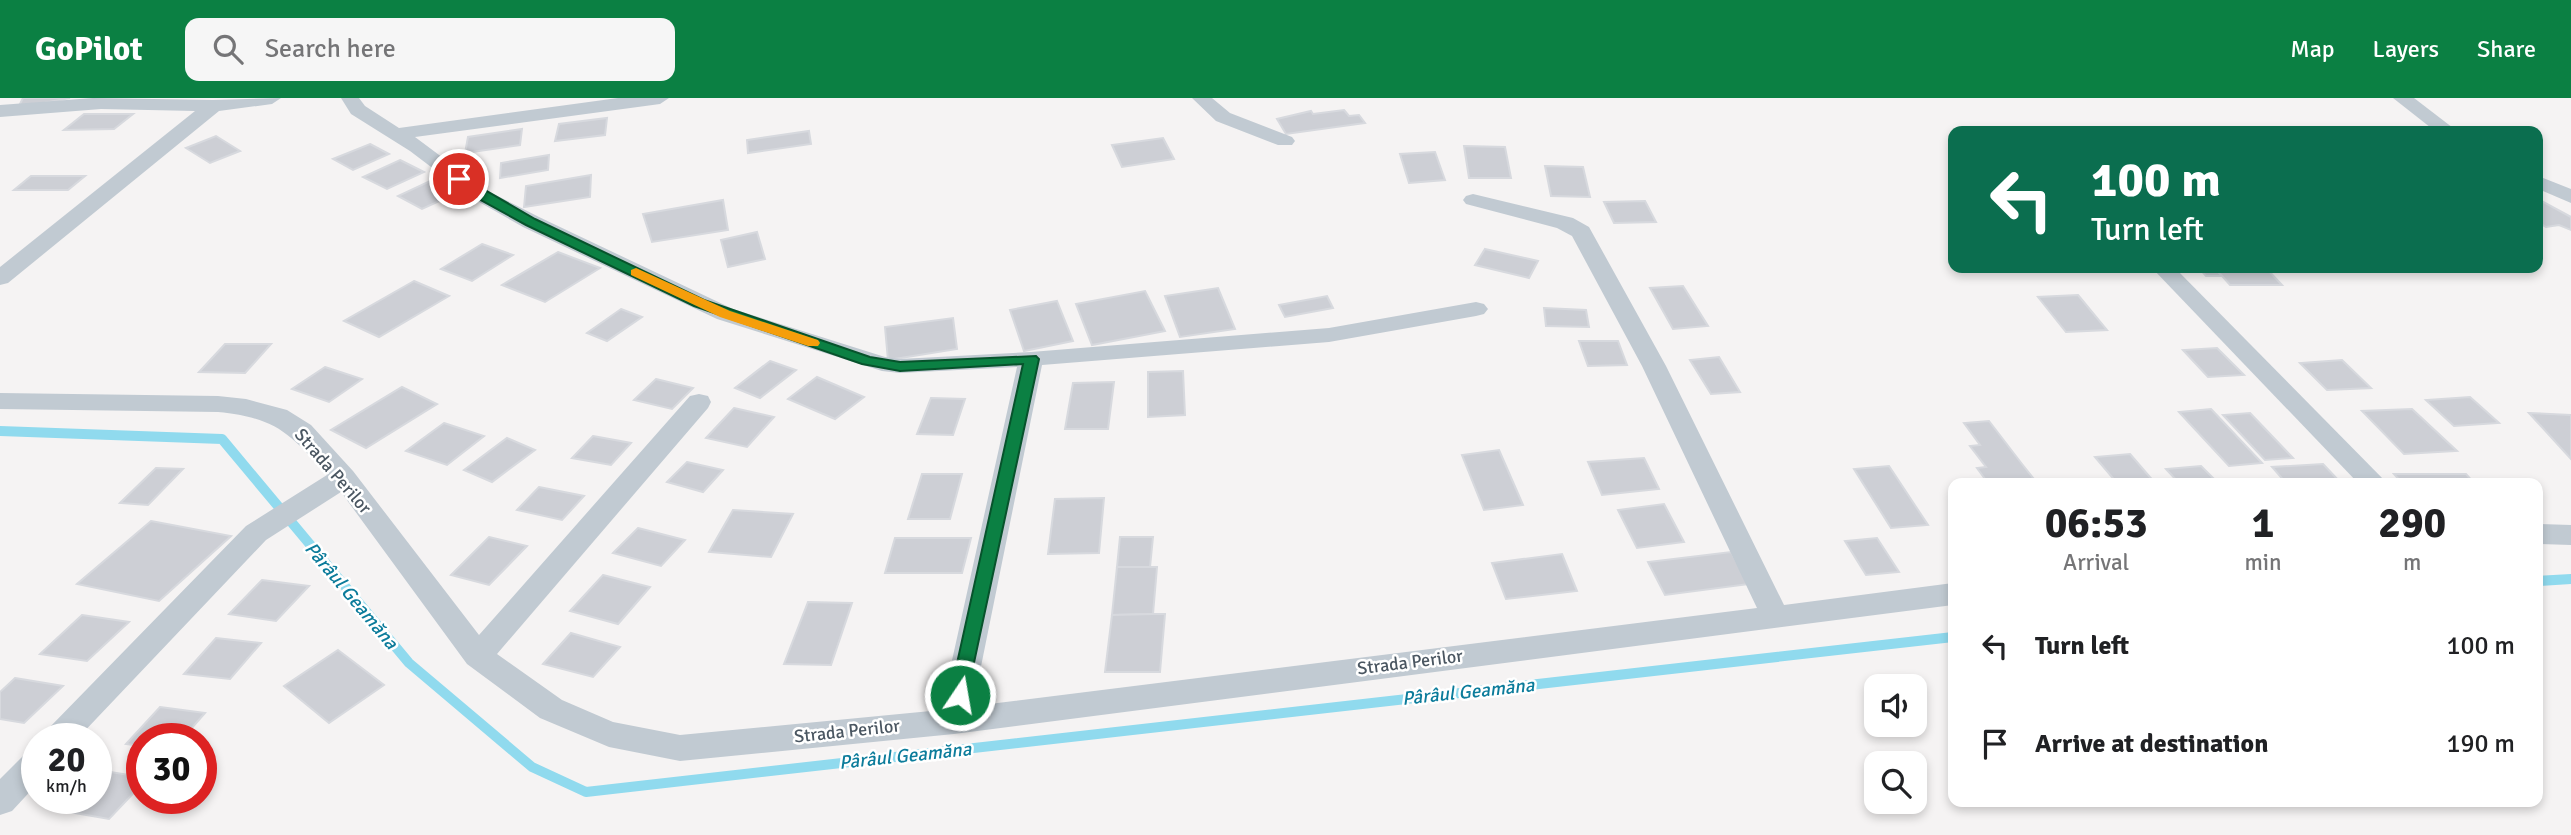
<!DOCTYPE html>
<meta charset="utf-8">
<style>
:root{--surface:#fff;--page:#f6f6f6;--text:#202124;--muted:#757577;--accent:#0b8043}
body{margin:0;font-family:Signika,sans-serif;background:var(--page);color:var(--text);height:100vh;display:flex;flex-direction:column;font-size:26px;white-space:nowrap}
*{box-sizing:border-box;margin:0}
p{font-size:23px;color:var(--muted)}
.icon{flex:none;width:38px;height:38px;fill:none;stroke:currentColor;stroke-width:2;stroke-linecap:round;stroke-linejoin:round}
.map{position:relative;flex:1;overflow:hidden}
.panel{position:absolute;left:1948px;top:380px;width:595px;height:329px;display:flex;flex-direction:column;background:var(--surface);border-radius:14px;box-shadow:0 4px 10px #0003}
.panel>*{flex:none}
.guide{position:absolute;left:1948px;top:28px;width:595px;height:147px;border-radius:14px;box-shadow:0 4px 10px #0003;background:#0b6e4f;color:#fff;overflow:hidden}
.buttons{position:absolute;left:1864px;top:576px;display:grid;gap:14px}
.buttons a{display:grid;place-items:center;width:63px;height:63px;border-radius:14px;background:var(--surface);box-shadow:0 4px 10px #0003;font-size:35px}
.speed{position:absolute;left:21px;top:625px;display:flex;gap:14px;font-size:35px;font-weight:700;text-align:center}
.speed>*{display:grid;place-content:center;width:91px;height:91px;border-radius:50%;background:var(--surface);box-shadow:0 4px 10px #0003;line-height:1}
.speed small{font-size:18px;font-weight:400}
.speed .limit{border:10px solid #d22;background:#fff;color:#111}
.pin{position:absolute;display:grid;place-items:center;width:60px;height:60px;color:#fff;margin:-30px;border:4px solid #fff;border-radius:50%;box-shadow:0 2px 7px #0007}
.me{position:absolute;width:77px;margin:-38px;rotate:12deg;stroke-linejoin:round;filter:drop-shadow(0 0 5px #0008)}
.turn{display:flex;align-items:center;gap:24px;height:147px;padding:0 28px;font-size:32px}
.turn .icon{width:91px;height:91px;stroke-width:2.5}
.turn b{display:block;font-size:49px;line-height:60px}
.eta{display:flex;justify-content:space-evenly;align-items:center;height:119px;text-align:center}
.eta b{font-size:42px;font-weight:800;line-height:49px}
ul{padding:0;list-style:none}
li{display:flex;align-items:center;gap:21px;height:98px;padding:0 28px}
li div{flex:1}
li b{display:block;font-size:26px}
li em{font-style:normal}
header{display:flex;align-items:center;gap:42px;box-sizing:border-box;height:98px;padding:0 35px;background:var(--accent);color:#fff}
header strong{font-size:33px}
nav{display:flex;gap:38px;margin-inline-start:auto;font-size:24px}
.search{width:490px;height:63px;background:var(--page);display:flex;align-items:center;gap:18px;box-sizing:border-box;padding:0 24px;border-radius:14px;color:var(--muted);font-size:26px}
.map>svg:first-child{display:block}
.lines{fill:none;stroke-linecap:round;stroke-linejoin:round}
.stream{stroke:#90daee;stroke-width:10}
.building{fill:#cdcfd5;stroke:#d7d9de;stroke-width:2}
.street{fill:#c1cad2;fill-rule:evenodd}
.route{fill:#0b8043;stroke:#07532c;stroke-width:2}
.slow{fill:#f59e0b}
.labels{text-anchor:middle;stroke-width:5;stroke-linejoin:round;paint-order:stroke}
.street-label{font-size:18px;fill:#4a5661;stroke:#fff}
.water-label{font-size:19px;font-style:italic;fill:#0c7c9b;stroke:#fff}
</style>
<header>
<strong>GoPilot</strong>
<div class="search"><svg class="icon" aria-label="search" viewBox="0 0 24 24"><circle cx="10" cy="10" r="6"/><path d="M15 15l6 6"/></svg>Search here</div>
<nav><a>Map</a><a>Layers</a><a>Share</a></nav>
</header>
<div class="map">
<svg width="2571" height="737" viewBox="0 0 2571 737">
<rect width="100%" height="100%" fill="#f5f3f3"/>
<g class="lines">
<g class="stream">
<path d="M0 333 222 341 409 565 532 669 586 694 1953 539"/>
<path d="M2538 483 2571 481"/>
</g>
</g>
<g class="building">
<path d="M23 0H70L18 10Z"/>
<path d="M1344 12 1349 18 1359 17 1365 25 1286 36 1277 21 1311 13 1313 16Z"/>
<path d="M84 16H133L114 31 64 32Z"/>
<path d="M607 20 605 37 555 43 559 26Z"/>
<path d="M522 31 520 47 465 55 468 39Z"/>
<path d="M809 33 811 46 748 55 747 42Z"/>
<path d="M216 38 240 53 210 65 186 50Z"/>
<path d="M1163 40 1174 61 1122 69 1112 47Z"/>
<path d="M370 46 389 56 353 72 333 61Z"/>
<path d="M1464 48 1505 49 1511 80H1469Z"/>
<path d="M1435 54 1445 82 1409 85 1400 56Z"/>
<path d="M549 57 548 72 500 80 501 65Z"/>
<path d="M400 62 424 74 387 91 363 79Z"/>
<path d="M1545 68 1583 69 1590 99 1551 98Z"/>
<path d="M591 77 590 99 524 109 526 88Z"/>
<path d="M31 78H85L68 92H14Z"/>
<path d="M430 83 455 96 422 111 398 98Z"/>
<path d="M2538 101 2571 119V132L2559 127 2546 129 2538 124Z"/>
<path d="M723 102 728 132 652 144 643 116Z"/>
<path d="M1645 103 1656 124 1614 125 1604 104Z"/>
<path d="M757 134 765 161 728 169 721 142Z"/>
<path d="M482 146 513 157 472 183 441 171Z"/>
<path d="M1485 151 1538 163 1529 180 1475 167Z"/>
<path d="M558 154 600 170 545 204 502 187Z"/>
<path d="M2199 170H2215L2222 178H2206Z"/>
<path d="M2215 170H2266L2282 187H2230Z"/>
<path d="M414 183 449 198 379 239 344 223Z"/>
<path d="M1683 188 1708 228 1673 231 1650 190Z"/>
<path d="M1218 190 1235 231 1180 239 1165 198Z"/>
<path d="M1145 193 1165 233 1092 247 1076 206Z"/>
<path d="M2078 197 2107 232 2066 234 2038 199Z"/>
<path d="M1327 198 1333 210 1285 219 1279 207Z"/>
<path d="M1057 203 1073 243 1024 253 1010 212Z"/>
<path d="M1544 210 1586 212 1589 229 1546 228Z"/>
<path d="M621 211 642 219 607 243 587 235Z"/>
<path d="M953 220 957 251 888 262 885 229Z"/>
<path d="M1579 243H1618L1627 267 1588 268Z"/>
<path d="M225 246H271L245 275 199 274Z"/>
<path d="M2217 250 2244 277 2208 279 2183 252Z"/>
<path d="M1719 259 1740 294 1711 296 1690 262Z"/>
<path d="M2342 262 2371 290 2327 292 2300 265Z"/>
<path d="M770 263 796 272 760 300 735 290Z"/>
<path d="M325 269 362 281 329 304 292 291Z"/>
<path d="M1183 273 1185 317 1148 319V274Z"/>
<path d="M817 279 864 299 835 321 788 301Z"/>
<path d="M656 281 693 290 672 311 634 302Z"/>
<path d="M1114 284 1108 331H1065L1073 285Z"/>
<path d="M402 289 437 306 366 350 331 332Z"/>
<path d="M2470 299 2499 325 2454 328 2426 302Z"/>
<path d="M931 300 965 301 953 337 917 336Z"/>
<path d="M734 310 774 319 747 349 706 340Z"/>
<path d="M2211 311 2262 365 2229 368 2179 314Z"/>
<path d="M2412 311 2457 353 2404 356 2362 313Z"/>
<path d="M2250 315 2293 360 2265 362 2223 317Z"/>
<path d="M2529 315 2571 317V361Z"/>
<path d="M1989 323 2022 366 2037 385H1988L1977 370 1986 369 1970 348 1980 347 1964 325Z"/>
<path d="M444 325 484 338 447 367 406 353Z"/>
<path d="M593 338 631 345 611 367 572 360Z"/>
<path d="M507 340 535 352 492 384 464 372Z"/>
<path d="M1499 352 1523 407 1484 412 1462 357Z"/>
<path d="M2130 356 2155 385H2117L2095 359Z"/>
<path d="M1644 360 1659 391 1602 397 1588 364Z"/>
<path d="M687 364 723 372 703 394 667 384Z"/>
<path d="M2323 366 2341 385H2286L2272 369Z"/>
<path d="M1889 368 1928 427 1891 430 1854 371Z"/>
<path d="M2201 368 2218 385H2179L2166 371Z"/>
<path d="M156 370 183 371 148 407 120 405Z"/>
<path d="M922 376H962L950 421H908Z"/>
<path d="M2394 376H2466L2474 385H2402Z"/>
<path d="M539 389 584 398 562 422 517 412Z"/>
<path d="M1104 400 1099 455 1048 456 1055 401Z"/>
<path d="M1664 406 1684 444 1637 450 1618 412Z"/>
<path d="M733 412 793 416 771 459 709 454Z"/>
<path d="M151 423 231 438 159 503 77 486Z"/>
<path d="M638 430 685 442 661 468 613 455Z"/>
<path d="M489 439 527 448 489 487 451 477Z"/>
<path d="M1120 439H1153L1150 469H1117Z"/>
<path d="M895 440H971L962 475H885Z"/>
<path d="M1877 440 1899 474 1866 477 1845 443Z"/>
<path d="M1731 454 1749 486 1665 497 1648 464Z"/>
<path d="M1562 456 1577 493 1506 501 1492 465Z"/>
<path d="M1117 469H1157L1153 516 1112 517Z"/>
<path d="M603 477 650 489 618 526 570 513Z"/>
<path d="M262 482 309 488 276 523 229 516Z"/>
<path d="M808 504 852 505 831 567 784 566Z"/>
<path d="M1153 516H1165L1160 574H1105L1112 517Z"/>
<path d="M82 517 129 524 87 563 40 556Z"/>
<path d="M571 535 620 549 593 579 543 566Z"/>
<path d="M216 540 261 545 230 581 184 576Z"/>
<path d="M338 552 384 587 329 625 284 588Z"/>
<path d="M15 580 63 588 24 625 0 621V594Z"/>
<path d="M160 609 205 615 183 640H142V648L126 646Z"/>
<path d="M98 672 142 679V686L109 721 58 712 70 700H96Z"/>
</g>
<g class="lines">
<g class="street">
<path d="M93 0 213 2 281 0 272 6 219 13 8 185 0 187V169L195 13 101 11 0 19V7Z"/>
<path d="M341 0H359L365 8 399 30 618 0H669L660 6 415 39 486 92 539 119 733 211 885 259 900 261 1031 254 1329 230 1476 204 1484 206 1488 211 1484 216 1476 218 1329 244 1042 267 973 608 1757 510 1642 268 1572 138 1557 130 1466 106 1463 102 1466 98 1473 96 1573 120 1589 129 1666 268 1784 507 1953 485V507L954 636 680 663 609 649 540 620 467 566 341 394 266 442 78 640H43L48 631 246 428 327 377C289 335 277 320 218 314L0 311V295L218 298 246 301 287 312 311 327 353 373 479 537 690 298 699 296 708 298 711 304 708 310 497 556 562 602 613 624 680 637 941 612 1017 269 900 275 882 273 717 221 523 129 472 100 410 53 351 16Z"/>
<path d="M1192 0H1212L1230 15 1292 39 1295 43 1292 47H1278L1216 23Z"/>
<path d="M2393 0H2414L2457 33H2435Z"/>
<path d="M2538 78 2571 91V105L2538 91Z"/>
<path d="M2152 170H2175L2387 385H2358Z"/>
<path d="M2538 426 2571 427V447L2538 446Z"/>
<path d="M37 651V686L12 713 0 717V681L26 655Z"/>
</g>
</g>
<path class="route" d="M459 77 535 121 704 202 870 259 900 264 1036 258 1039 261 966 602 960 604 953 602 950 597 1023 266 900 273 862 266 694 208 526 127 475 99 454 83V78Z"/>
<path class="slow" d="M636 170 730 213 818 242 820 245 818 248H808L720 219 631 177V172Z"/>
<g class="labels">
<g class="street-label">
<text transform="translate(333 373) rotate(49)" y="6">Strada Perilor</text>
<text transform="translate(1410 564) rotate(-7)" y="6">Strada Perilor</text>
<text transform="translate(847 633) rotate(-6)" y="6">Strada Perilor</text>
</g>
<g class="water-label">
<text transform="translate(352 497) rotate(50)" y="7">Pârâul Geamăna</text>
<text transform="translate(1468 593) rotate(-6)" y="7">Pârâul Geamăna</text>
<text transform="translate(905 657) rotate(-6)" y="7">Pârâul Geamăna</text>
</g>
</g>
</svg>
<div class="buttons">
<a><svg class="icon" aria-label="sound" viewBox="0 0 24 24"><path d="M4 9h4l5-4v14l-5-4H4zM17 9q2 3 0 6"/></svg></a>
<a><svg class="icon" aria-label="search" viewBox="0 0 24 24"><circle cx="10" cy="10" r="6"/><path d="M15 15l6 6"/></svg></a>
</div>
<div class="speed"><div>20<small>km/h</small></div><div class="limit">30</div></div>
<div class="pin" style="left:459px;top:81px;background:#d93025"><svg class="icon" aria-label="arrive" viewBox="0 0 24 24"><path d="M6 21V4h12l-3 4 3 4H6"/></svg></div>
<svg class="me" style="left:960px;top:597px" viewBox="-20 -20 40 40"><circle r="17" fill="#0b8043" stroke="#fff" stroke-width="3"/><path d="M0-11L8 9 0 5-8 9z" fill="#fff"/></svg>
<div class="guide">
<div class="turn"><svg class="icon" aria-label="left" viewBox="0 0 24 24"><path d="M17 20v-9H6M10 6l-5 5 5 5"/></svg><div><b>100 m</b>Turn left</div></div>
</div>
<section class="panel">
<div class="eta">
<div><b>06:53</b><p>Arrival</p></div>
<div><b>1</b><p>min</p></div>
<div><b>290</b><p>m</p></div>
</div>
<ul>
<li><svg class="icon" aria-label="left" viewBox="0 0 24 24"><path d="M17 20v-9H6M10 6l-5 5 5 5"/></svg><div><b>Turn left</b></div><em>100 m</em></li>
<li><svg class="icon" aria-label="arrive" viewBox="0 0 24 24"><path d="M6 21V4h12l-3 4 3 4H6"/></svg><div><b>Arrive at destination</b></div><em>190 m</em></li>
</ul>
</section>
</div>
